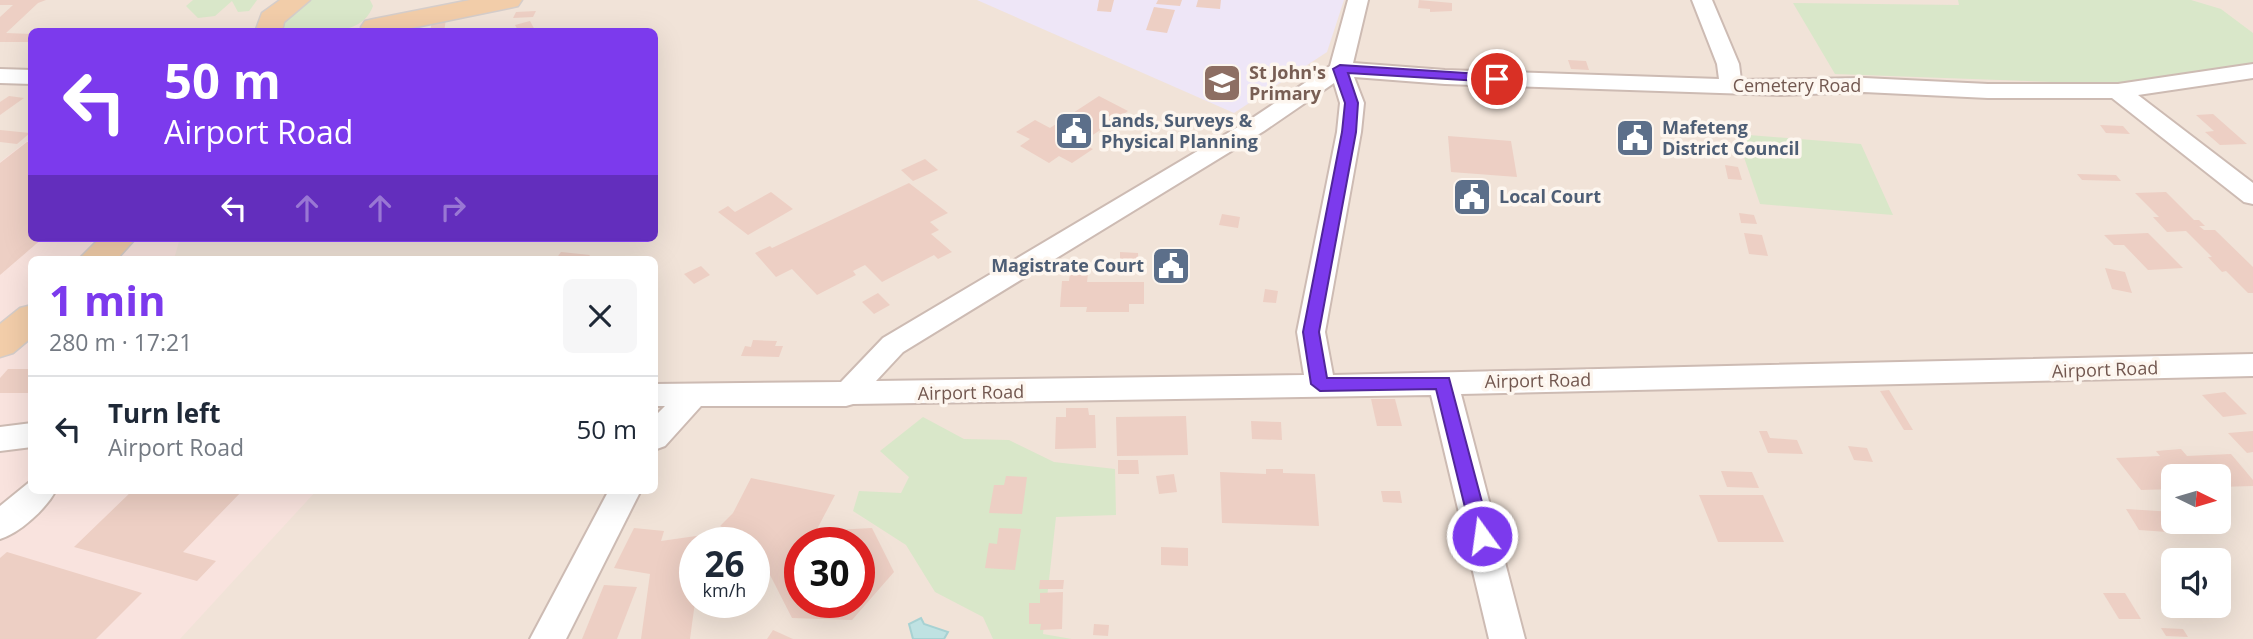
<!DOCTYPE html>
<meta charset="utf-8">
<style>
:root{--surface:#fff;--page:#f6f6f7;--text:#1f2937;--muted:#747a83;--line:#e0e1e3;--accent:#7c3aed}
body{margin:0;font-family:"Open Sans",sans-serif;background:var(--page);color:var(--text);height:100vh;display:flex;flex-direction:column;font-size:26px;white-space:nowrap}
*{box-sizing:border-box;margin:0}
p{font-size:23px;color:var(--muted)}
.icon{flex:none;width:38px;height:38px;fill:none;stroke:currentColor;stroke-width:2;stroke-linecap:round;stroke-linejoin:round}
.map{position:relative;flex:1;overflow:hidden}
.panel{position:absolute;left:28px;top:256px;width:630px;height:238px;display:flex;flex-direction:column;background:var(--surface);border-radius:10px;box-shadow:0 7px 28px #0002}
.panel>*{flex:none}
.guide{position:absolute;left:28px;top:28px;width:630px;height:214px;border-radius:10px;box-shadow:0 7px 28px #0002;background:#7c3aed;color:#fff;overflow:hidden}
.needle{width:46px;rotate:95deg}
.controls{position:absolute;left:2161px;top:464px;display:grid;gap:14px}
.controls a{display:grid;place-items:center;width:70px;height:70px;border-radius:10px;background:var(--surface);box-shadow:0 7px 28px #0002;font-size:35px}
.speed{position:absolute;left:679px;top:527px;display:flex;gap:14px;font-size:35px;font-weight:700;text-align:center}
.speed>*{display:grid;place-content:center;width:91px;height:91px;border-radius:50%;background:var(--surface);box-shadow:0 7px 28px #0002;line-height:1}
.speed small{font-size:18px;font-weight:400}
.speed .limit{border:10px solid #d22;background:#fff;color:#111}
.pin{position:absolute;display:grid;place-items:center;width:60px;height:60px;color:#fff;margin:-30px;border:4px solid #fff;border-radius:50%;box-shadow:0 2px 7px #0007}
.me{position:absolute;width:77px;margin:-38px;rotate:346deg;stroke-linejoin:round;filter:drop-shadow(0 0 5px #0008)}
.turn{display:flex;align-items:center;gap:24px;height:147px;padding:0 21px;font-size:32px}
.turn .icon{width:91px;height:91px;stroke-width:2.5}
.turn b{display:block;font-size:49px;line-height:60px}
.lanes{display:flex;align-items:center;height:66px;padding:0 21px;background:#0003;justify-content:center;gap:35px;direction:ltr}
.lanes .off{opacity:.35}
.round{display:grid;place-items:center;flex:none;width:74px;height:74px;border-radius:10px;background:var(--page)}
.overview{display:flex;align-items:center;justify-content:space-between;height:119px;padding:0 21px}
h1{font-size:42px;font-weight:700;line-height:52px;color:var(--accent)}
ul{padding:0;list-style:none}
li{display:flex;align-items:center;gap:21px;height:105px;padding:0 21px;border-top:2px solid var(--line)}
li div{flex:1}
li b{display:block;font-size:26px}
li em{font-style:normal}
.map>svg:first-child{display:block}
.residential{fill:#f1e3d8;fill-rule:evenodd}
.commercial{fill:#f9e3de}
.education{fill:#eee6f7}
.green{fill:#d9e7c9}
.water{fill:#bfe2e2;stroke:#a7d2d3;stroke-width:2}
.building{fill:#edcfc4;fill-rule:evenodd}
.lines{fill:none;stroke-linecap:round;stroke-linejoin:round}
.minor-casing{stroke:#cdbbb3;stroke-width:4}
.major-casing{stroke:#d5cdca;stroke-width:3}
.minor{fill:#fff;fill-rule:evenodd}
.major{fill:#f2cda9;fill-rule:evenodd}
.route{fill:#7c3aed;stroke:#51269a;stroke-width:2}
.labels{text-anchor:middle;stroke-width:7;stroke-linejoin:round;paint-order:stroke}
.education-label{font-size:18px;font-weight:bold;fill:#785e54;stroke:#fdf6ef;text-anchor:start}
.street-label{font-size:18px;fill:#72574f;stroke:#fdf6ef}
.service-label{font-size:18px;font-weight:bold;fill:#4e5e75;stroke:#fdf6ef;text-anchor:start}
</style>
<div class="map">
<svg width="2253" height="639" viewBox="0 0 2253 639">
<rect width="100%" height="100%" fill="#faf1e9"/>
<path class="residential" d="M0 0H2253V639H0ZM32 32H654V238H32ZM32 259H654V490H32ZM2174 476H2219V522H2174ZM695 542H754V602H695ZM800 542H859V602H800ZM2174 560H2219V606H2174Z"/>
<path class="commercial" d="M31 138 32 238H180L174 259H32V490H317L180 639H0V162Z"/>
<path class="education" d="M977 0H1344L1327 52 1234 113Z"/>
<g class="green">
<path d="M193 0H257L249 11 238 12 232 1 215 16 198 18 186 6Z"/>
<path d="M311 0H370L373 6C361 39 315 31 287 31L284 27V21L297 7Z"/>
<path d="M1958 0H2191L2221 9 2253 33V65L2107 84 1835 74 1793 3 1959 5Z"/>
<path d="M1736 134 1861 144 1893 215 1760 204Z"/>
<path d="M923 417 964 439 1009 440 1054 462 1115 469 1116 515 1056 517 1043 634 1072 639H993L983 617 935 592 906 545 853 511 859 491 901 493 909 477 880 451Z"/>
</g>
<path class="water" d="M921 618 924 624 948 632 944 639H913L909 624Z"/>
<g class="building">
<path d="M0 0H46L38 3 6 33 32 34V42H0V17L13 5H0Z"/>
<path d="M1099 0H1114L1111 12 1097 11Z"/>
<path d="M1158 0H1182L1180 6 1156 4Z"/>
<path d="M1198 0H1221L1220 9 1196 7Z"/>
<path d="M1419 0 1452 3V11L1430 12V9L1418 8Z"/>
<path d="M1154 7 1175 10 1167 33 1146 30Z"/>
<path d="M536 11 533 17 513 18 516 12Z"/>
<path d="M446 19 444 32H430L432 21Z"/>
<path d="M530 21 536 32H519L515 25Z"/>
<path d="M1568 60 1586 61 1589 70 1571 69Z"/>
<path d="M9 96 24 98 0 115V102Z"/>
<path d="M1099 96 1128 111 1081 143 1093 149 1072 163 1059 156 1049 163 1020 146 1030 139 1016 132 1035 120 1050 128Z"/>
<path d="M2213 114 2247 144 2220 145 2205 132 2214 131 2196 115Z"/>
<path d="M2100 125 2123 126 2130 134 2106 133Z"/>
<path d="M0 130 30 133 17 144 0 142Z"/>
<path d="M1448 136 1511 141 1517 177 1451 172Z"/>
<path d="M27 142H32V238H43L0 275V163Z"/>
<path d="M925 159 938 170 913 181 901 170Z"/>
<path d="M1725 165 1738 167 1742 180 1728 179Z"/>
<path d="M2077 174 2116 175 2121 181 2082 180Z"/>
<path d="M909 183 948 213 930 222 939 230 931 234 952 252 938 259 934 255 882 282 865 265 853 271 856 275 817 295 792 269 776 277 755 253 770 246 772 248Z"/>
<path d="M771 192 793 209 748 235 718 212 728 206 735 212Z"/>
<path d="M2166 192 2194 220H2199L2205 226H2199L2204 230H2215L2253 267V293H2248L2226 271 2222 272 2208 257H2212L2186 231 2167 232 2153 217H2159L2135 193Z"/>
<path d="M1739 213 1754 215 1757 224 1741 223Z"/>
<path d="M1222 214 1240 217 1238 228 1219 225Z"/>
<path d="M1744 233 1762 235 1768 256 1749 254Z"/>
<path d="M2148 233 2183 268 2148 270 2124 245H2114L2104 235Z"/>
<path d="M561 252 590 255 587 259H556Z"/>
<path d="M1120 252 1138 253 1139 269H1120Z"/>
<path d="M701 266 710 275 694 284 684 274Z"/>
<path d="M2105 268 2125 272 2132 293 2112 289Z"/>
<path d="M1070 274H1088L1087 282H1144V304H1129V312H1086L1087 307H1060L1062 281H1069Z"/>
<path d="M1265 289 1278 291 1276 303 1263 302Z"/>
<path d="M878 293 890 305 874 314 862 302Z"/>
<path d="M753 340 777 341 775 346H783L779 357 741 356 745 346 751 347Z"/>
<path d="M8 369H32V393H0V378Z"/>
<path d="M1889 390 1913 430H1904L1880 391Z"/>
<path d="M2225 392 2247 414 2223 417 2202 395Z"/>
<path d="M1371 399H1395L1402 426H1377Z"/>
<path d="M1066 408H1088L1089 415H1095L1096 448 1055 449 1056 417H1066Z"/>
<path d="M1186 416 1188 455 1117 456 1116 417Z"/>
<path d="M1251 421 1281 422 1282 440 1252 439Z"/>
<path d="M1759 431H1767L1770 438 1797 440 1803 454 1768 453Z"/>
<path d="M2253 431V452L2247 453 2228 433Z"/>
<path d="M1848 446 1867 448 1873 462 1854 460Z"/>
<path d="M2181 449 2187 456 2231 454 2253 480V486L2219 487V476H2174V489L2141 490 2116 458 2160 456 2156 451Z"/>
<path d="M1118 460H1138L1139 474H1118Z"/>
<path d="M1266 469H1283V473L1315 474 1319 526 1222 523 1220 472 1266 474Z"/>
<path d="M1721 471 1752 472 1759 488 1727 487Z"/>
<path d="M1174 474 1177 492 1159 494 1156 476Z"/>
<path d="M1006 476 1027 477 1022 514 989 513 994 485H1004Z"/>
<path d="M751 478 835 495 816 531 872 528 894 572 852 620 792 618 770 575 762 571 754 580V542H718L730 531 720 526 733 513ZM800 542H859V602H800Z"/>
<path d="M133 490H243L183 552 216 561 197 581 74 547Z"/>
<path d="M1381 491H1400L1402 503 1383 502Z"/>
<path d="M1699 495H1763L1784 542H1718Z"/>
<path d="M2126 509 2174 512V522H2188L2196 534 2139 530Z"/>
<path d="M634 528 664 531 661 541 703 535 702 542H695V602L690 639H641L650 574 614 568Z"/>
<path d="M999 528 1021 529 1015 570 985 568 989 543 997 544Z"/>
<path d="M1161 547 1188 548V566L1161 565Z"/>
<path d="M7 552 142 593 96 639H0V558Z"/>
<path d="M1040 580H1064L1063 589H1039Z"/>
<path d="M604 585 637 587 617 639H582Z"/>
<path d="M1063 592 1062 629 1040 630 1041 624H1029V603H1040V593Z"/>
<path d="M2103 593H2125L2141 619H2119Z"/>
<path d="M1094 624 1109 625 1108 636 1093 635Z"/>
<path d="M2161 628 2183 629 2188 637 2166 636Z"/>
<path d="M773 630 793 639H767Z"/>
</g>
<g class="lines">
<defs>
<g id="minor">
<path d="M1348 0H1368L1353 63 1445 70 1719 79 1717 64 1692 0H1712L1739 64 1741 80 1864 78 1988 84H2118L2253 64V78L2138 95 2253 183V204L2244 202 2112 98H1988L1864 92 1781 95 1445 84 1354 77 1364 103 1361 132 1325 332 1333 375 2253 354V376L1461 394 1525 639H1489L1431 395 853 404 846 406H701L665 446 654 450V417L665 406H654V384L841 382 883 338 1248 121 1330 66ZM1334 83 1340 103 1337 132 1297 332 1304 375 876 381 903 352 1264 131Z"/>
<path d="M0 69 32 70V84L0 83Z"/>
<path d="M32 423V447L0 451V427Z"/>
<path d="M32 480V490H56C46 509 20 533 0 539V506Z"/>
<path d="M609 490H641L566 639H530Z"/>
</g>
<g id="major">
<path d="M280 0H310L284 22 282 32H255L262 13Z"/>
<path d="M470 0H522L518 6 509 8 392 32H364L361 27 365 21 374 19Z"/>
<path d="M100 238H136L117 259H79Z"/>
<path d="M32 305V337L13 353 0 357V324L20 308Z"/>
</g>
</defs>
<use href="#minor" class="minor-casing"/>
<use href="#major" class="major-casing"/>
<use href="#minor" class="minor"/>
<use href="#major" class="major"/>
</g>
<path class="route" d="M1340 65 1497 75 1504 79 1497 82 1348 73 1358 103 1356 132 1319 332 1327 378H1449L1491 536 1488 542 1482 544 1475 542 1472 536 1436 389 1320 391 1311 384 1303 332 1342 132 1345 103 1333 69Z"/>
<defs>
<symbol id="school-square" viewBox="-11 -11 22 22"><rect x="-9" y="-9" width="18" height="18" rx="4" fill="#8d6e63" stroke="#fdf6ef"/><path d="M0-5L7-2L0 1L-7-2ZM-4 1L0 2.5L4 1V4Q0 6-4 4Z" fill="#fff"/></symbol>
<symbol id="civic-square" viewBox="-11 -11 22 22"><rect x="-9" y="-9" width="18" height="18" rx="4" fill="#5c6f8a" stroke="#fdf6ef"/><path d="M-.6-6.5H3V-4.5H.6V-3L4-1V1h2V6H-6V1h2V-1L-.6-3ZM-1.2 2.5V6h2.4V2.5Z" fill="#fff"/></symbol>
</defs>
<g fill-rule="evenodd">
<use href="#school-square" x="1200" y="61" width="44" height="44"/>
<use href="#civic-square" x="1052" y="109" width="44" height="44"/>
<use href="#civic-square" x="1613" y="116" width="44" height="44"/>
<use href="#civic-square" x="1450" y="175" width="44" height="44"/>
<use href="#civic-square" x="1149" y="244" width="44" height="44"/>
</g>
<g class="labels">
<g class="education-label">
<text x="1249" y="79">St John's<tspan x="1249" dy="21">Primary</tspan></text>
</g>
<g class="street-label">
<text x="1797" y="92">Cemetery Road</text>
<text transform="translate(2105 370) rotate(-2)" y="6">Airport Road</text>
<text transform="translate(1538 381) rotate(-1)" y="6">Airport Road</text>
<text transform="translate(971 393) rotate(-1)" y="6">Airport Road</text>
</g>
<g class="service-label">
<text x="1101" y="127">Lands, Surveys &amp;<tspan x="1101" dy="21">Physical Planning</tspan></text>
<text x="1662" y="134">Mafeteng<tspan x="1662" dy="21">District Council</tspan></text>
<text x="1499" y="203">Local Court</text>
<text x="1144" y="272" text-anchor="end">Magistrate Court</text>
</g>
</g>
</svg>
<div class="controls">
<a><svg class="needle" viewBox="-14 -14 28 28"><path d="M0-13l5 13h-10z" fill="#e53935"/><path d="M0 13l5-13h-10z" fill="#747a83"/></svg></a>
<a><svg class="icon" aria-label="sound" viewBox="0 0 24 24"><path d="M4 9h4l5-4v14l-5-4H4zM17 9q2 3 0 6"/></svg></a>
</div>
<div class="speed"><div>26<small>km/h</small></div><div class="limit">30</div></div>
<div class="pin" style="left:1497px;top:79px;background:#d93025"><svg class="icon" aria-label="arrive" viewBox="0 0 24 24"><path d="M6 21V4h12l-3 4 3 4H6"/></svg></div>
<svg class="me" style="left:1482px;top:536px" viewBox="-20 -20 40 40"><circle r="17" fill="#7c3aed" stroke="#fff" stroke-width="3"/><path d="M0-11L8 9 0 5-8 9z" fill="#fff"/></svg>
<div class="guide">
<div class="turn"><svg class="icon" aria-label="left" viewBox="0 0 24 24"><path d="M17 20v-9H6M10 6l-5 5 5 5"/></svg><div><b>50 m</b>Airport Road</div></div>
<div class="lanes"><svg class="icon" aria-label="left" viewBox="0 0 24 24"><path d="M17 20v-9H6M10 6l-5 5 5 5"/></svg><svg class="icon off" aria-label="ahead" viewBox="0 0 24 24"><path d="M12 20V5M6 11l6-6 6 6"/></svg><svg class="icon off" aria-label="ahead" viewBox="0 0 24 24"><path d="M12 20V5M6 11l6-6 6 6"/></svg><svg class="icon off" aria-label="right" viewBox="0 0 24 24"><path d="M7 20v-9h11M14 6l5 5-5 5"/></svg></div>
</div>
<section class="panel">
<div class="overview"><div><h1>1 min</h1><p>280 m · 17:21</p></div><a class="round"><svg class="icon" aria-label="close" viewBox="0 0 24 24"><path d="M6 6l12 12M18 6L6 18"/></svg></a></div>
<ul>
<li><svg class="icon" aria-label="left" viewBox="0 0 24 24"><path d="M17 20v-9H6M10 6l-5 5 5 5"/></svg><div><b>Turn left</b><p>Airport Road</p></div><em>50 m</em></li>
</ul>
</section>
</div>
